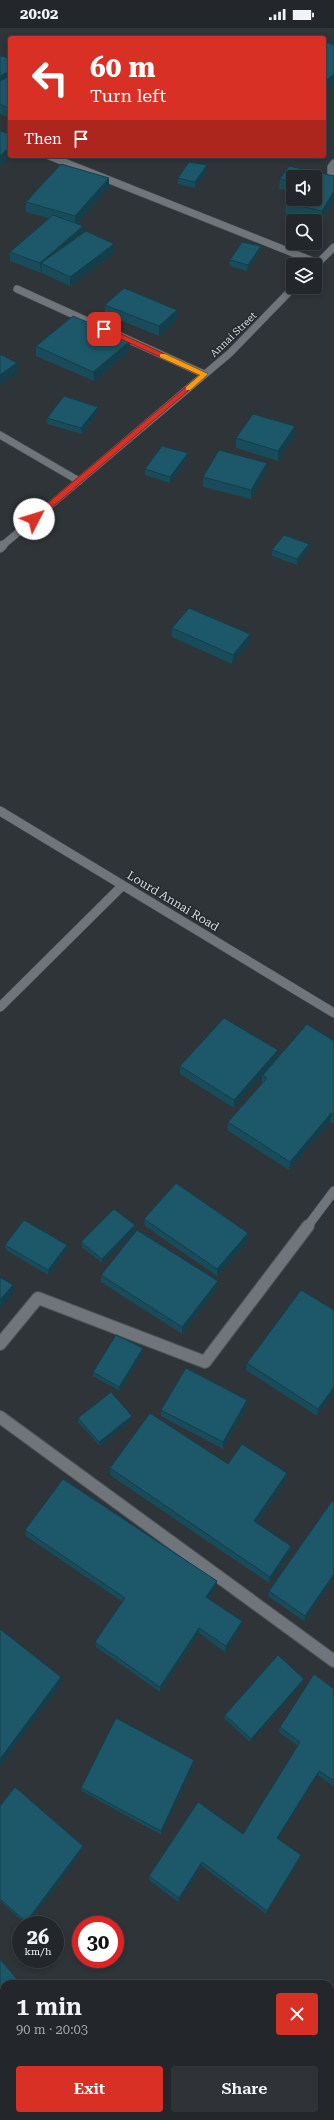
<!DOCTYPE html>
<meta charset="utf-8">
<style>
:root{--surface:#23272b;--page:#2f3337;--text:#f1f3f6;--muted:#a3a5a9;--line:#404447;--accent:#d93025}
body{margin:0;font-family:"Roboto Serif",serif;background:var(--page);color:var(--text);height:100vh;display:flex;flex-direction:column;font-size:15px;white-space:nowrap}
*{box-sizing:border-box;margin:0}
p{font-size:13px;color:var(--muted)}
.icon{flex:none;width:22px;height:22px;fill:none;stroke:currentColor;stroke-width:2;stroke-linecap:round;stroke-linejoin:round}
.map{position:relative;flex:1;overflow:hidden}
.sheet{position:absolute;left:0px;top:1952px;width:334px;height:140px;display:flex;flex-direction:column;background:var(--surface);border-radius:12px 12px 0 0;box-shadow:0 2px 6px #0003,0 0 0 1px var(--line)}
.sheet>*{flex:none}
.guide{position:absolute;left:8px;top:8px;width:318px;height:122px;border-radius:4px;box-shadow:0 2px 6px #0003,0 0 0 1px var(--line);background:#d93025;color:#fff;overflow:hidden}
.buttons{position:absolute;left:286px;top:142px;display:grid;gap:8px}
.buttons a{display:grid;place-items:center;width:36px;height:36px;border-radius:4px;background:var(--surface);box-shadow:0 2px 6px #0003,0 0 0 1px var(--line);font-size:20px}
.speed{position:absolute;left:12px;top:1888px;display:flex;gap:8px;font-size:20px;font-weight:700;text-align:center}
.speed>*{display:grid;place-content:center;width:52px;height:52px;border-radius:50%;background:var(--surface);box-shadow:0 2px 6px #0003,0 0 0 1px var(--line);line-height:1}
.speed small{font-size:10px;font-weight:400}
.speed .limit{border:6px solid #d22;background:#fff;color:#111}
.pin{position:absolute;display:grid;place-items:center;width:34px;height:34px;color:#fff;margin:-17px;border-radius:8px;box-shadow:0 2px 6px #0006}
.me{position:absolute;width:44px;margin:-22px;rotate:50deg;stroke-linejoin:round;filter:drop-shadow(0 0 3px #0008)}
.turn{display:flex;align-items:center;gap:14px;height:84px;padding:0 16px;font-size:18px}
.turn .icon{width:52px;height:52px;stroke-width:2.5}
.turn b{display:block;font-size:28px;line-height:34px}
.then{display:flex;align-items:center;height:38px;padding:0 16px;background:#0003;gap:8px;font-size:15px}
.round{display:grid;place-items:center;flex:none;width:42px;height:42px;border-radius:4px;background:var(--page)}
.headline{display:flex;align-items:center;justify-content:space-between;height:68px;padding:0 16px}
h1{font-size:24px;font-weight:600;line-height:30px}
.primary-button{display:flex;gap:8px;margin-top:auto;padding:8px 16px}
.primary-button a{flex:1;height:46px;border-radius:4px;background:var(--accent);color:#fff;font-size:16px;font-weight:600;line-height:46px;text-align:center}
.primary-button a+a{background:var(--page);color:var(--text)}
.status{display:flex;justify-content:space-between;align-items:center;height:28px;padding:0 20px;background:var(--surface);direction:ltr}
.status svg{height:11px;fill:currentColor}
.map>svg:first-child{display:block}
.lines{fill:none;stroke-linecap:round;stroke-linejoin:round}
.minor-far2-casing{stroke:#4d5155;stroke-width:8}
.minor-far1-casing{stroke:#4d5155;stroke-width:10}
.minor-casing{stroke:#4d5155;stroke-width:14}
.minor-far2{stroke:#6f757a;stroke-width:7}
.minor-far1{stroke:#6f757a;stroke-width:9}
.minor{stroke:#6f757a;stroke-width:12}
.wall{fill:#184c5b;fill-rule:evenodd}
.shaded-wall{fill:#143e4a}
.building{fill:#1c586a;stroke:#143e4a}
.route{fill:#d93025;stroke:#8d1f18}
.slow{fill:#f59e0b}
.labels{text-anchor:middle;stroke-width:3;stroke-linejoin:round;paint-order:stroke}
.far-street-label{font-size:10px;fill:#d7dbdd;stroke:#252a2f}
.street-label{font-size:12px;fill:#d7dbdd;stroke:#252a2f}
</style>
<div class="status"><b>20:02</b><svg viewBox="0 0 49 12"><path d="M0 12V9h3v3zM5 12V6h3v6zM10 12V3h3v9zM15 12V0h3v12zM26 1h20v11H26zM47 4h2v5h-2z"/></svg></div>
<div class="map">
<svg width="334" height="2092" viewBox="0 0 334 2092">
<rect width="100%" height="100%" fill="#2f3439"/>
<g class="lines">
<defs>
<g id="minor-far2">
<path d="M49 128 318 235"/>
<path d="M334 135 331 139V146L334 148"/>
<path d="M315 238 334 219"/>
<path d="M17 261 204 346"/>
<path d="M0 407 79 453"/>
<path d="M2 518 230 325 294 259"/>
</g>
<g id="minor-far1">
<path d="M0 520 3 517"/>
<path d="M0 783 334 985"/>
<path d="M0 979 122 858"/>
<path d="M307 1199 334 1163"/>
</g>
<g id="minor">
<path d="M0 1316 38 1270 205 1334 308 1198"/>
<path d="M0 1389 334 1633"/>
</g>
</defs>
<use href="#minor-far2" class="minor-far2-casing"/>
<use href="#minor-far1" class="minor-far1-casing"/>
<use href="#minor" class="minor-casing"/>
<use href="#minor-far2" class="minor-far2"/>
<use href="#minor-far1" class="minor-far1"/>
<use href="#minor" class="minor"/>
</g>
<g class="wall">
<path d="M0 29 10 31 8 89 0 86Z"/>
<path d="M207 137V143L195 160 178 156V150Z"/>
<path d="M289 138 334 148V172L321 193 285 185 286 175 293 164 279 161 280 151ZM293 149H315V171H293Z"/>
<path d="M109 150V159L77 196 83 205 114 226 70 258 42 245V244L41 245 10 233V224L49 190 26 184V174Z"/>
<path d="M261 218 260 224 247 243 229 238 230 232Z"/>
<path d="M105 277 177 291 159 308 105 286Z"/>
<path d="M36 318 130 323 94 353 36 328Z"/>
<path d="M98 385 82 406 47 396V390Z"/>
<path d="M295 398V408L278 433 236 420V410Z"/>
<path d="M187 431 170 455 145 447V441Z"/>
<path d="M266 444 251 471 203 459V449Z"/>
<path d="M272 522H309L297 537 272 528Z"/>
<path d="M172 600 250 606 249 616 232 636 172 609Z"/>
<path d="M334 1013V1096L330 1094 289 1142 227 1102 228 1094 262 1055V1047L234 1080 180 1046V1038L278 1030Z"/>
<path d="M144 1191 248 1205V1213L217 1248 145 1198Z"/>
<path d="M135 1197 136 1202 102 1235 82 1219 81 1214Z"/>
<path d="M5 1217 68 1221 48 1247 6 1222Z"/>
<path d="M101 1247 217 1260 182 1306 101 1254Z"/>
<path d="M334 1282V1364L317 1388 246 1342 247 1335Z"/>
<path d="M143 1320V1324L120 1363 93 1348V1344Z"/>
<path d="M247 1372V1378L223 1421 161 1388V1382Z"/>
<path d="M78 1390 132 1392 100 1418 78 1394Z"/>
<path d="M228 1436 287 1445 286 1451 257 1495 290 1524 269 1555 110 1447V1440Z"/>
<path d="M334 1474V1549L304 1593 268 1568 269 1563Z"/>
<path d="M25 1502 216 1559 209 1571 241 1599 225 1624 199 1605 160 1664 96 1619 95 1614 123 1574 26 1508Z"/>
<path d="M304 1651V1654L250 1714 224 1690 225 1687Z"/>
<path d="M334 1661V1759L318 1747 278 1810 300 1831 266 1886 202 1838 178 1874 149 1852V1848L243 1806 298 1718 279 1704 280 1699Z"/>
<path d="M194 1732V1736L161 1807 82 1763 81 1760Z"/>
<path d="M0 1778 83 1818 84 1821 27 1897 0 1873Z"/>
</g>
<g class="shaded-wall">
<path d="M10 43V53L0 58V48Z"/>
<path d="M334 46V55L324 63V54Z"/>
<path d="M10 78V88L8 89V80Z"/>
<path d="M10 119V128H11L0 138V128Z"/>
<path d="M207 137V143L195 160V154Z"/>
<path d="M109 150V159L75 198V188Z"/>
<path d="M334 163V172L321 193 322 183Z"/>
<path d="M83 198 84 208 41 235 42 244 41 245 40 235Z"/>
<path d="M114 216V226L70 258V249Z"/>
<path d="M261 218 260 224 247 243 248 237Z"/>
<path d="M177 282V291L159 308V298Z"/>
<path d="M130 313V323L94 353 93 344Z"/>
<path d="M17 335 18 344 0 358V347Z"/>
<path d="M98 379V385L82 406 81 400Z"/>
<path d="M295 398V408L278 433V423Z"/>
<path d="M188 425 187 431 170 455V449Z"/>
<path d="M267 435 266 444 251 471V462Z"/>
<path d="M309 516V522L297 537V531Z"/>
<path d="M250 606 249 616 232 636 233 627Z"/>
<path d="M278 1022V1030L234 1080V1072Z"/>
<path d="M331 1085 330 1094 289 1142 290 1134Z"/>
<path d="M135 1197 136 1202 102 1235V1231Z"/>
<path d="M248 1205V1213L217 1248V1241Z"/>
<path d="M67 1217 68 1221 48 1247V1242Z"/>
<path d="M218 1253 217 1260 182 1306V1299Z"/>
<path d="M13 1257 14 1264 0 1281V1272Z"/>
<path d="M143 1320V1324L120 1363 119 1359Z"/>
<path d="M334 1359V1364L317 1388 318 1381Z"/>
<path d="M247 1372V1378L223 1421V1414Z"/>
<path d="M132 1388V1392L100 1418 99 1414Z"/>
<path d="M287 1445 286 1451 253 1500 254 1493Z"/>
<path d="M291 1518 290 1524 269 1555 270 1549Z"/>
<path d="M334 1546V1549L304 1593 305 1588Z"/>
<path d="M217 1553 216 1559 206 1575V1569Z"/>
<path d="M242 1593 241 1599 225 1624 226 1618Z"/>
<path d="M199 1600V1605L160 1664V1659Z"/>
<path d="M61 1649 62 1655 0 1738V1731Z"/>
<path d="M304 1651V1654L250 1714 251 1711Z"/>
<path d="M194 1732V1736L161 1807V1803Z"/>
<path d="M319 1743 318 1747 276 1814 277 1810Z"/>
<path d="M83 1818 84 1821 27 1897 26 1894Z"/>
<path d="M301 1827 300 1831 266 1886 267 1883Z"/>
<path d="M202 1834V1838L178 1874 179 1870Z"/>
<path d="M4 2035V2039L0 2043V2039Z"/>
</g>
<g class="building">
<path d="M325 14 334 17V46L324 54V15Z"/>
<path d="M3 28 10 31V43L0 48V29Z"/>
<path d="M9 48 10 49V78L8 80 0 76V53Z"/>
<path d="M0 103 10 106V119L0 128Z"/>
<path d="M189 134 207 137 195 154 178 150Z"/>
<path d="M61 136 109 150 75 188 26 174Z"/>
<path d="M289 138 334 148V163L322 183 286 175 293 164V171H315V149H293V154L280 151Z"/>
<path d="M53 187 83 198 40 235 10 224Z"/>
<path d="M86 203 114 216 70 249 41 235Z"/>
<path d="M242 214 261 218 248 237 230 232Z"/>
<path d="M124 260 177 282 159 298 105 277Z"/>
<path d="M73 288 130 313 93 344 36 318Z"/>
<path d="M0 326 17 335 0 347Z"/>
<path d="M64 368 98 379 81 400 47 390Z"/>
<path d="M253 386 295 398 278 423 236 410Z"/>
<path d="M162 418 188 425 170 449 145 441Z"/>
<path d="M219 422 267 435 251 462 203 449Z"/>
<path d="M284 507 309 516 297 531 272 522Z"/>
<path d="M189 580 250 606 233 627 172 600Z"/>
<path d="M224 990 278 1022 234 1072 180 1038Z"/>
<path d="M307 996 334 1013V1086L331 1085 290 1134 228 1094 267 1050 263 1047Z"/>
<path d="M176 1155 248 1205 217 1241 144 1191Z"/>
<path d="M114 1181 135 1197 102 1231 81 1214Z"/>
<path d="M24 1192 67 1217 48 1242 5 1217Z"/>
<path d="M137 1202 218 1253 182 1299 101 1247Z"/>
<path d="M0 1249 13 1257 0 1272Z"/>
<path d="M301 1262 334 1282V1359L318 1381 247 1335Z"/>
<path d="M116 1307 143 1320 119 1359 93 1344Z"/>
<path d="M186 1340 247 1372 223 1414 161 1382Z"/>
<path d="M111 1364 132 1388 99 1414 78 1390Z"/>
<path d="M150 1385 228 1436 242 1416 287 1445 254 1493 291 1518 270 1549 110 1440Z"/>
<path d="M63 1451 217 1553 206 1569 242 1593 226 1618 199 1600 160 1659 95 1614 125 1570 25 1502Z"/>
<path d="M332 1473 334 1474V1546L305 1588 269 1563Z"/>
<path d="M0 1601 61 1649 0 1731Z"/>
<path d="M278 1627 304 1651 251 1711 225 1687Z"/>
<path d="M314 1646 334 1661V1753L319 1743 277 1810 301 1827 267 1883 202 1834 179 1870 149 1848 198 1774 243 1806 300 1714 280 1699Z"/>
<path d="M116 1690 194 1732 161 1803 81 1760Z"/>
<path d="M15 1759 83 1818 26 1894 0 1871V1778Z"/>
<path d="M0 1931 21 1956H4V2035L0 2039Z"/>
</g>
<path class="route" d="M101 299H106L208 346 36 493H31V489L200 347 101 302Z"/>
<path class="slow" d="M160 326H165L208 346 190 362H186V359L200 347 160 329Z"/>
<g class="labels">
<g class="far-street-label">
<text transform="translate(233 306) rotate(-44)" y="4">Annai Street</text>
</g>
<g class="street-label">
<text transform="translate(173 873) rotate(31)" y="4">Lourd Annai Road</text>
</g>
</g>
</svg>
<div class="buttons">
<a><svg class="icon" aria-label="sound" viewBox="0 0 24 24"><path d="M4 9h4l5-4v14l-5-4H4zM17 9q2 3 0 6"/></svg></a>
<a><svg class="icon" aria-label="search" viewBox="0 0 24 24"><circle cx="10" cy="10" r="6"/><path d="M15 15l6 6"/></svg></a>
<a><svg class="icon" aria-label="layers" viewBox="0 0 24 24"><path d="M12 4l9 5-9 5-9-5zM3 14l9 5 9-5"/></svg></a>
</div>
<div class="speed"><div>26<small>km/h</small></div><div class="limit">30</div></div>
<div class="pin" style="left:104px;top:301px;background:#d93025"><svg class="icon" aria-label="arrive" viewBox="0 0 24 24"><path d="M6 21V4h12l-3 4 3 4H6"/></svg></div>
<svg class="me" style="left:34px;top:491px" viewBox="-20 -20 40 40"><circle r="19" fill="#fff"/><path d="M0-13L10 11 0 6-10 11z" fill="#d93025"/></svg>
<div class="guide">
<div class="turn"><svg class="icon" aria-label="left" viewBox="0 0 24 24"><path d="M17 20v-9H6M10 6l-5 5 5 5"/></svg><div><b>60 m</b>Turn left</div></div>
<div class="then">Then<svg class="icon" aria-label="arrive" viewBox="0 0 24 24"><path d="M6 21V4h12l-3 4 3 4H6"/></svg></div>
</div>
<section class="sheet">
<div class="headline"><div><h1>1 min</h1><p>90 m · 20:03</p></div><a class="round" style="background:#d93025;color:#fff"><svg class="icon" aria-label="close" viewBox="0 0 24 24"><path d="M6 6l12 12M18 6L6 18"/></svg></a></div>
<div class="primary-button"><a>Exit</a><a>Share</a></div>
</section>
</div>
